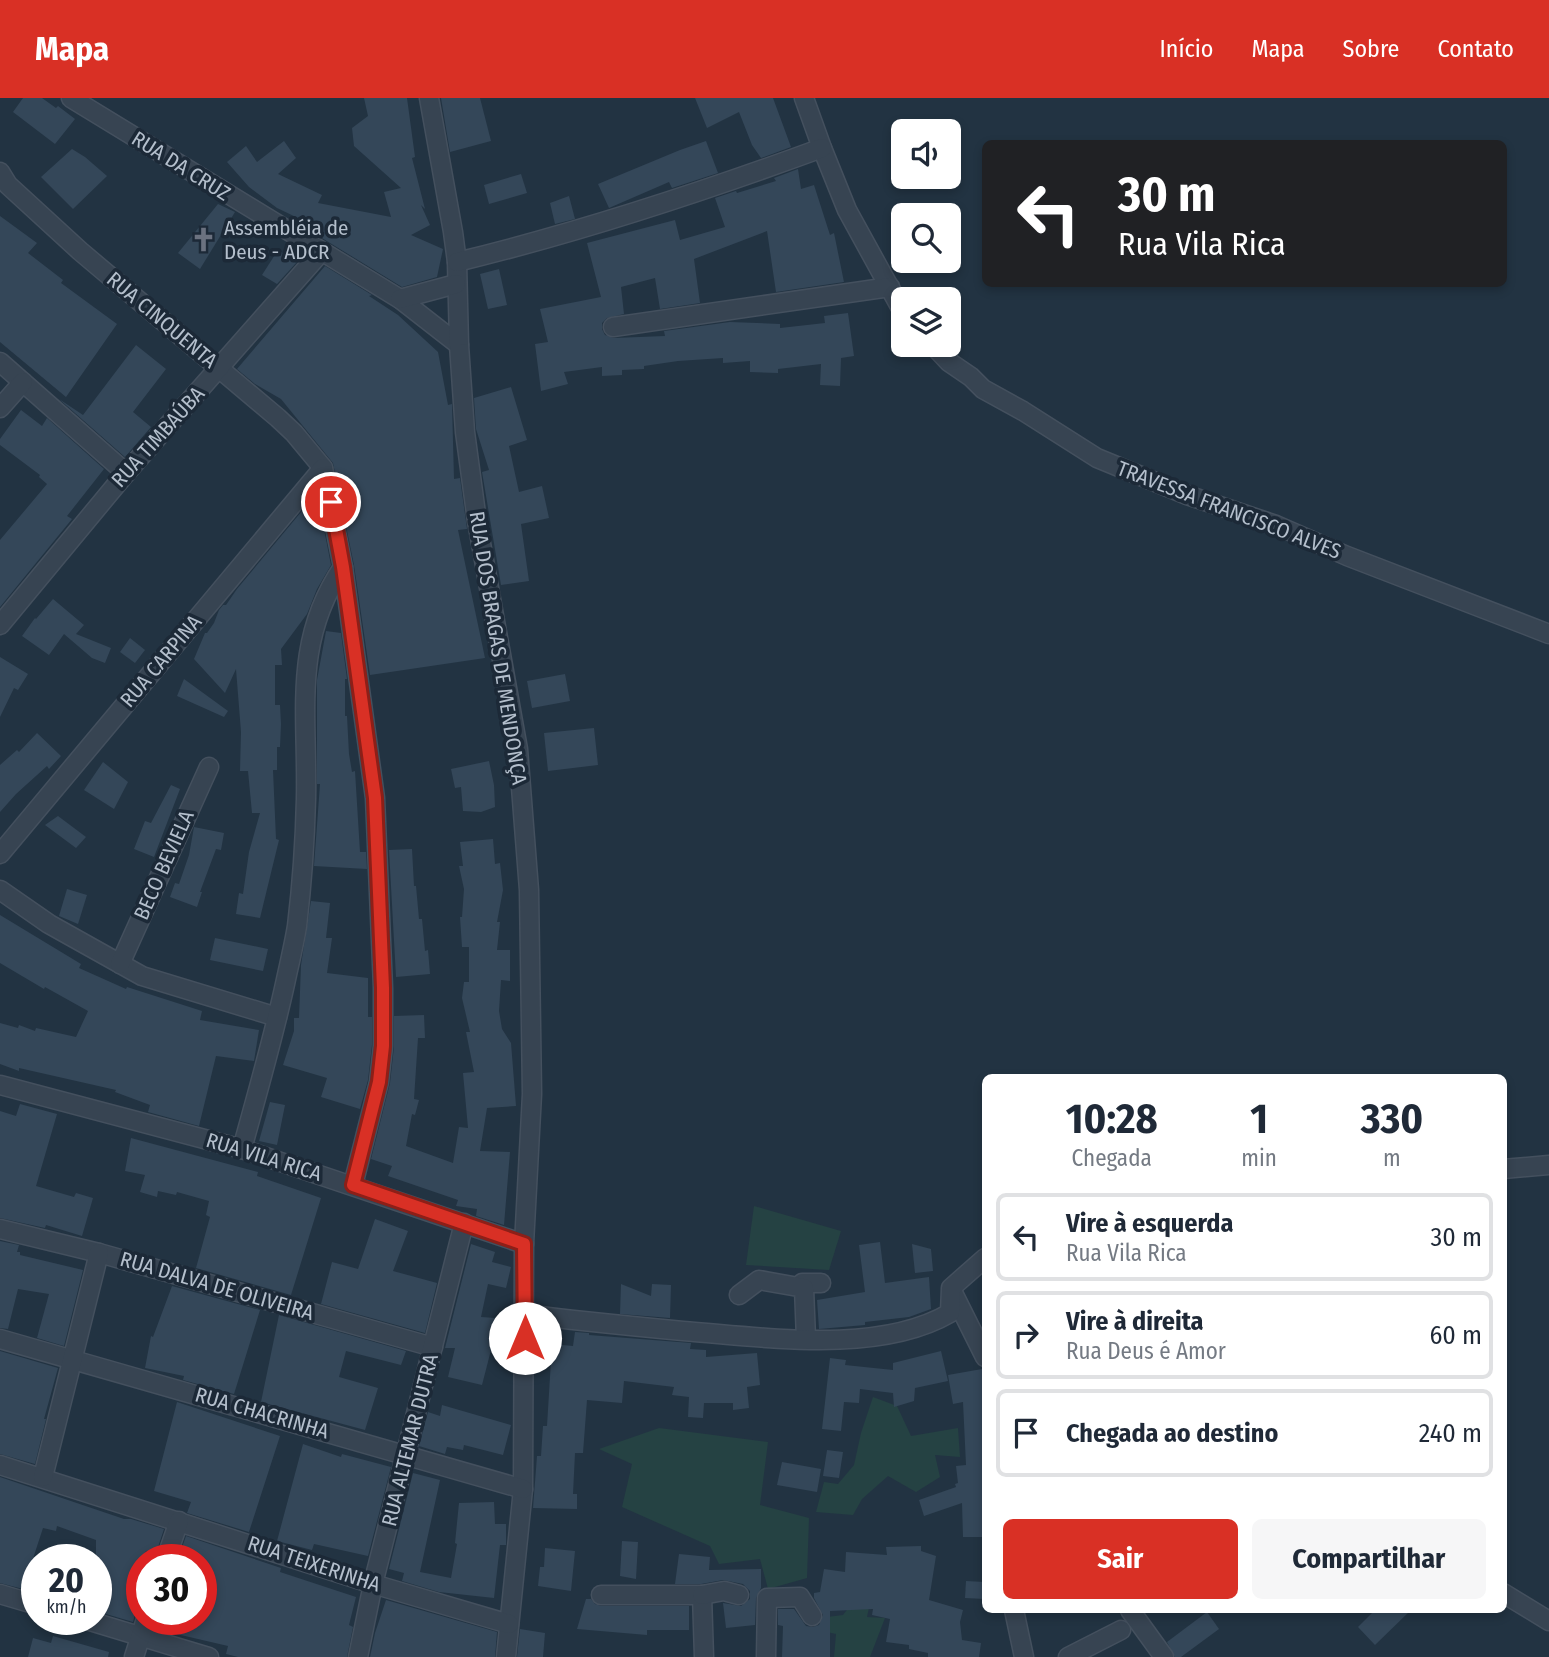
<!DOCTYPE html>
<html lang="pt">
<meta charset="utf-8">
<style>
:root{--surface:#fff;--page:#f6f6f7;--text:#1f2937;--muted:#747a83;--line:#e0e1e3;--accent:#d93025}
body{margin:0;font-family:"Fira Sans Condensed",sans-serif;background:var(--page);color:var(--text);height:100vh;display:flex;flex-direction:column;font-size:26px;white-space:nowrap}
*{box-sizing:border-box;margin:0}
p{font-size:23px;color:var(--muted)}
.icon{flex:none;width:38px;height:38px;fill:none;stroke:currentColor;stroke-width:2;stroke-linecap:round;stroke-linejoin:round}
.map{position:relative;flex:1;overflow:hidden}
.sheet{position:absolute;left:982px;top:976px;width:525px;height:539px;display:flex;flex-direction:column;background:var(--surface);border-radius:10px;box-shadow:0 4px 10px #0003}
.sheet>*{flex:none}
.banner{position:absolute;left:982px;top:42px;width:525px;height:147px;border-radius:10px;box-shadow:0 4px 10px #0003;background:#202124;color:#fff;overflow:hidden}
.tools{position:absolute;left:891px;top:21px;display:grid;gap:14px}
.tools a{display:grid;place-items:center;width:70px;height:70px;border-radius:10px;background:var(--surface);box-shadow:0 4px 10px #0003;font-size:35px}
.speed{position:absolute;left:21px;top:1446px;display:flex;gap:14px;font-size:35px;font-weight:700;text-align:center}
.speed>*{display:grid;place-content:center;width:91px;height:91px;border-radius:50%;background:var(--surface);box-shadow:0 4px 10px #0003;line-height:1}
.speed small{font-size:18px;font-weight:400}
.speed .limit{border:10px solid #d22;background:#fff;color:#111}
.pin{position:absolute;display:grid;place-items:center;width:60px;height:60px;color:#fff;margin:-30px;border:4px solid #fff;border-radius:50%;box-shadow:0 2px 7px #0007}
.me{position:absolute;width:77px;margin:-38px;rotate:0deg;stroke-linejoin:round;filter:drop-shadow(0 0 5px #0008)}
.turn{display:flex;align-items:center;gap:24px;height:147px;padding:0 21px;font-size:32px}
.turn .icon{width:91px;height:91px;stroke-width:2.5}
.turn b{display:block;font-size:49px;line-height:60px}
.eta{display:flex;justify-content:space-evenly;align-items:center;height:119px;text-align:center}
.eta b{font-size:42px;font-weight:700;line-height:49px}
.cta{display:flex;gap:14px;margin-top:auto;padding:14px 21px}
.cta a{flex:1;height:80px;border-radius:10px;background:var(--accent);color:#fff;font-size:28px;font-weight:700;line-height:80px;text-align:center}
.cta a+a{background:var(--page);color:var(--text)}
ul{padding:0;list-style:none}
li{display:flex;align-items:center;gap:21px;height:88px;margin:0 14px 10px;padding:0 7px;border:4px solid var(--line);border-radius:10px}
li div{flex:1}
li b{display:block;font-size:26px}
li em{font-style:normal}
header{display:flex;align-items:center;gap:42px;box-sizing:border-box;height:98px;padding:0 35px;background:var(--accent);color:#fff}
header strong{font-size:33px}
nav{display:flex;gap:38px;margin-inline-start:auto;font-size:24px}
.map>svg:first-child{display:block}
.green{fill:#254243}
.building{fill:#344759}
.lines{fill:none;stroke-linecap:round;stroke-linejoin:round}
.street-casing{stroke:#44505e;stroke-width:21}
.street{stroke:#374452;stroke-width:18}
.route-casing{stroke:#8d1f18;stroke-width:18}
.route{stroke:#d93025;stroke-width:12}
.labels{text-anchor:middle;stroke-width:7;stroke-linejoin:round;paint-order:stroke}
.street-label{font-size:21px;fill:#b4bfcc;stroke:#1c2937}
.poi-label{font-size:21px;fill:#b4bfcc;stroke:#1c2937;text-anchor:start}
</style>
<header>
<strong>Mapa</strong>
<nav><a>Início</a><a>Mapa</a><a>Sobre</a><a>Contato</a></nav>
</header>
<div class="map">
<svg width="1549" height="1559" viewBox="0 0 1549 1559">
<rect width="100%" height="100%" fill="#223342"/>
<g class="green">
<path d="M754 1108 841 1133 829 1172 746 1167Z"/>
<path d="M873 1299 897 1308 911 1338 958 1330 960 1359 935 1357 940 1379 916 1394 888 1378 862 1401 853 1417 816 1414 824 1384 838 1386 854 1367 861 1335Z"/>
<path d="M659 1330 768 1344 760 1407 809 1420 807 1480 768 1491 760 1461 719 1466 710 1448 622 1409 632 1366 599 1351Z"/>
<path d="M870 1505 867 1519 885 1520 870 1559H834L836 1536 827 1534V1519L843 1517 850 1508Z"/>
</g>
<g class="building">
<path d="M23 0H42L56 10 58 8 75 21 55 46 13 14Z"/>
<path d="M364 0H407L415 59 412 60 425 111 421 107 430 127 411 137 443 151 437 179 402 189 317 137 321 131 277 110 249 89 227 64 246 48 257 64 284 43 296 60 278 76 322 97 318 105 391 119 384 94 401 90 354 48 352 30 368 18Z"/>
<path d="M441 0H480L491 43 450 54Z"/>
<path d="M695 0H773L791 49 761 60 752 47 739 14 707 30Z"/>
<path d="M706 43 718 75 672 90 669 84 609 110 598 86 680 52Z"/>
<path d="M72 51 85 59 107 78 73 111 41 79Z"/>
<path d="M798 71 801 91 814 87 830 137 834 135 844 184 776 194 767 133 694 161 700 205 660 211 655 180 621 189 624 216 607 220 602 225V231L605 237 614 240 665 238 664 233 730 224 780 226V230L825 225 824 218 848 215 854 258 841 260 840 288 820 287 821 266 778 271V275L750 274V263L723 265V260L678 263 644 268V271L622 272V277L602 278V269L564 274 568 286 541 293 535 246 548 244 540 211 601 199 587 145 675 122 680 142 725 129 715 100 736 93 737 95 776 83 774 80Z"/>
<path d="M521 76 527 95 489 106 484 87Z"/>
<path d="M569 98 575 121 555 126 550 105Z"/>
<path d="M218 106 235 114 200 171 178 155Z"/>
<path d="M0 118 37 145 28 155 63 182 61 185 117 226 66 299 0 244Z"/>
<path d="M278 152 297 164 277 186 262 177Z"/>
<path d="M325 168 372 197 369 198 398 217 438 254 448 307 452 306 454 381 460 380 467 431 458 432 485 560 370 577 354 467 333 365 281 301 255 286 237 271Z"/>
<path d="M499 171 507 207 488 211 480 176Z"/>
<path d="M136 247 166 271 133 314 151 329 125 359 59 301 83 317Z"/>
<path d="M511 289 527 342 509 348 519 394 542 388 549 420 521 426 529 483 501 487 482 374 489 372 476 331 474 300Z"/>
<path d="M21 312 42 328 47 320 104 371 67 418 72 421 0 509V442L47 386 39 379 40 377 0 347V341Z"/>
<path d="M317 395 331 467 317 491 307 516 281 551 282 567H275V607H280L281 626 280 649H277V672H273L276 741 279 742 260 820 236 816 239 795 243 796 249 754 260 715H252L248 673H240L241 634 236 571 225 595 194 561 205 535H207L214 525 219 512 223 507H226L237 491Z"/>
<path d="M53 501 84 527 76 536 111 550 105 565 92 560 64 536 49 557 22 538 35 520 36 521Z"/>
<path d="M326 533 341 535 347 581H345V618H347L349 656 352 674 355 673 360 754H366L367 771 314 768 320 686H317V582Z"/>
<path d="M130 540 145 552 135 565 120 554Z"/>
<path d="M0 559 28 576 18 592 14 590 0 619Z"/>
<path d="M565 576 570 603 532 610 527 583Z"/>
<path d="M184 581 228 613 224 619 177 598Z"/>
<path d="M594 630 598 667 548 673 544 635Z"/>
<path d="M37 635 61 658 49 671 47 668 16 696 0 714V667L17 652 19 654Z"/>
<path d="M489 663 494 687 495 709 481 714 463 713 461 689 455 690 451 671Z"/>
<path d="M103 664 128 684 114 711 84 692Z"/>
<path d="M171 687 180 691 154 759 134 751 145 723 151 725Z"/>
<path d="M58 718 86 739 76 750 45 727Z"/>
<path d="M194 729 224 735 221 752 216 751 200 794H202L197 809 170 799 175 785 179 786 189 757Z"/>
<path d="M493 741 495 766 500 765 503 792 497 824H500L497 852H510V883L501 882 499 913 502 931 511 945 516 1008 487 1010 480 1053 510 1054 504 1127 476 1118 477 1111 456 1108 458 1102 388 1078 392 1068 371 1061 390 985 394 949V918L424 917 425 940H418L414 1001 419 1002 415 1017 412 1016 406 1048 453 1065 459 1029 468 1030 463 975 474 974 466 934H470L462 900 464 884H469V849H462L460 819H462L464 791 459 768H463L460 744Z"/>
<path d="M412 751 414 788H416L419 821H422L425 853 428 852 430 876 396 879 389 752Z"/>
<path d="M67 791 87 797 78 826 59 818Z"/>
<path d="M311 803 330 805 326 840H332L327 875 368 880V919H372V947L368 982 360 1011 321 999 327 980 283 967 294 933V920H299L301 867Z"/>
<path d="M0 817 81 866 79 870 126 891 127 889 202 913 200 922 259 932 254 963 216 958 199 1028 148 1014 150 1007 115 994 116 992 19 970V973L0 966V925L18 930 19 927 35 933 36 930 76 939 88 913 45 889 44 891 0 865Z"/>
<path d="M215 840 268 851 263 873 210 862Z"/>
<path d="M270 1004 285 1007 277 1047 259 1043Z"/>
<path d="M20 1006 57 1016 36 1088 74 1099 76 1095 93 1100 82 1138 46 1127 45 1130 0 1120V1013L16 1018Z"/>
<path d="M131 1040 258 1074 257 1078 321 1100 291 1197 196 1170 210 1119 206 1117 209 1103 177 1094 176 1097 158 1093 157 1099 140 1094 145 1077 125 1073Z"/>
<path d="M375 1121 408 1133 393 1173 437 1185 425 1235 321 1206 332 1164 358 1171Z"/>
<path d="M0 1143 19 1147 17 1154H20V1157L83 1172 64 1248 37 1240 49 1196 18 1191 8 1231 0 1230Z"/>
<path d="M880 1144 885 1185 929 1179 931 1211 909 1219 865 1224V1227L819 1231 817 1202 865 1194 859 1147Z"/>
<path d="M471 1146 495 1154 492 1164 511 1169 506 1190 488 1186 481 1219 496 1220 495 1252H491L482 1287 448 1279 455 1250H445Z"/>
<path d="M912 1146 931 1151 933 1173 915 1175Z"/>
<path d="M621 1186 651 1198 652 1186 671 1187 670 1220 620 1216Z"/>
<path d="M172 1188 260 1212 234 1296 183 1282 184 1278 145 1270 151 1238 153 1239Z"/>
<path d="M279 1217 406 1253 401 1267 346 1253 339 1279 378 1290 365 1332 261 1304Z"/>
<path d="M575 1234 589 1235V1237L691 1245 690 1251 706 1252V1259L757 1255 760 1287 747 1289 749 1310 733 1312V1305H704L703 1320 688 1319 689 1299 672 1297 674 1289 624 1283 622 1305 587 1302 583 1355H575L573 1396H577V1411L533 1410 537 1358H541L543 1328H547L552 1246 573 1248Z"/>
<path d="M0 1253 58 1270 44 1321H46L35 1366 0 1356Z"/>
<path d="M941 1253 948 1283 915 1290 914 1303 894 1309 893 1295 860 1291 859 1305 844 1304 841 1333 822 1331 830 1260 846 1262 845 1267 893 1272V1265Z"/>
<path d="M982 1271 985 1291V1439H963L962 1405 924 1418 919 1402 956 1389 955 1386 958 1385 956 1368 966 1367 963 1304 953 1306 948 1277Z"/>
<path d="M177 1304 280 1338 249 1434 187 1415 191 1404 154 1393Z"/>
<path d="M442 1307 511 1327 503 1357 464 1347 463 1352 447 1349 445 1356 419 1348 428 1314 440 1318Z"/>
<path d="M303 1346 341 1359 342 1356 391 1369 368 1458 314 1446 312 1452 277 1443Z"/>
<path d="M827 1352 843 1354 839 1380 823 1378Z"/>
<path d="M782 1364 821 1371 817 1394 777 1387Z"/>
<path d="M413 1375 440 1382 420 1474 451 1480 457 1446 455 1445 459 1405 494 1404 495 1426H506V1447H500L494 1500 439 1494 402 1483 404 1475 389 1471Z"/>
<path d="M0 1379 124 1421H131L164 1431 157 1452 146 1453 142 1461 136 1487 142 1489 133 1524 96 1513V1442L57 1428 56 1433 43 1430 23 1491 0 1485Z"/>
<path d="M186 1438 281 1470 280 1474 356 1499 349 1527 353 1529 347 1559H238L226 1556 228 1548 155 1531 157 1521H201L214 1482 203 1478 208 1466 201 1464V1461L179 1458Z"/>
<path d="M622 1443 638 1444 636 1481 620 1478Z"/>
<path d="M921 1448V1453L936 1458 929 1502 963 1512 960 1524 962 1542 981 1545 979 1559H928V1555L909 1551V1547L886 1544 890 1521 872 1517 873 1511 830 1513V1559H782L783 1528 778 1527V1511H794L806 1528 813 1529 819 1527 823 1517 814 1500V1495L820 1494 824 1471 845 1474 846 1454 887 1457 886 1449Z"/>
<path d="M545 1450 575 1453 571 1493 538 1488 540 1469H544Z"/>
<path d="M679 1456 710 1459 709 1472 761 1471V1490L756 1500 755 1527 726 1530 723 1505 741 1508 750 1501V1493L743 1486 723 1482 701 1486H675Z"/>
<path d="M966 1483 985 1484V1501L965 1500Z"/>
<path d="M586 1501H591L595 1506 601 1508H689V1532H647V1537L577 1531Z"/>
<path d="M386 1502 497 1534 495 1559H370L375 1535Z"/>
<path d="M1375 1512H1411L1375 1547 1358 1529Z"/>
<path d="M1207 1514 1219 1531 1181 1559H1175L1167 1544Z"/>
<path d="M520 1531 545 1535 543 1559H517Z"/>
<path d="M53 1538 109 1554 108 1559H28L33 1540 51 1545Z"/>
</g>
<g class="lines">
<defs>
<g id="street">
<path d="M71 0 400 201 459 247"/>
<path d="M429 0 453 134 457 164 459 247 465 334 477 423 518 651 529 792 532 996 524 1146 523 1391 506 1559"/>
<path d="M804 0 822 50 847 112 903 214"/>
<path d="M0 74 8 87 80 153 278 320 294 335 323 370 343 469 375 700 383 890V948L379 984 353 1087"/>
<path d="M457 164C581 134 702 94 822 50"/>
<path d="M400 201 456 186"/>
<path d="M613 229 890 189"/>
<path d="M933 247 949 264 971 279 983 291 1023 313 1097 360 1187 397 1276 427 1347 458 1549 536"/>
<path d="M0 264 126 375"/>
<path d="M0 310 23 284"/>
<path d="M0 527 126 375 321 154"/>
<path d="M0 756 323 370"/>
<path d="M0 792 49 826 142 878 277 919"/>
<path d="M120 866 209 669"/>
<path d="M0 987 242 1051 524 1146"/>
<path d="M242 1051C257 996 273 941 285 886 289 867 294 847 297 828 302 786 305 743 306 701 308 615 292 544 343 469"/>
<path d="M1503 1071 1549 1067"/>
<path d="M0 1131 99 1155 433 1249"/>
<path d="M804 1190 802 1185H821"/>
<path d="M952 1193 985 1259"/>
<path d="M739 1197 759 1182 804 1190 806 1241"/>
<path d="M524 1216C577 1223 630 1228 683 1233 764 1239 878 1257 950 1215L951 1190 985 1160"/>
<path d="M0 1241 523 1391"/>
<path d="M0 1367 373 1486 509 1526"/>
<path d="M43 1379 99 1155"/>
<path d="M166 1461 179 1423"/>
<path d="M1503 1495 1549 1523"/>
<path d="M0 1496 37 1507"/>
<path d="M601 1497H702L704 1559"/>
<path d="M702 1497 724 1493 739 1497"/>
<path d="M1014 1512 1024 1559"/>
<path d="M1130 1512 1164 1559"/>
<path d="M83 1521 209 1559"/>
<path d="M134 1559 146 1521"/>
<path d="M358 1559 373 1486 464 1125"/>
<path d="M766 1559 767 1500 800 1499 812 1518"/>
<path d="M1068 1559 1121 1532"/>
</g>
</defs>
<use href="#street" class="street-casing"/>
<use href="#street" class="street"/>
</g>
<g class="lines">
<defs>
<path id="route" d="M331 404 343 469 375 700 383 890V948L379 984 353 1087 524 1146 525 1240"/>
</defs>
<use href="#route" class="route-casing"/>
<use href="#route" class="route"/>
</g>
<defs>
<symbol id="church-bare" viewBox="-9 -9 18 18"><path d="M-1.2-6h2.4v3.5h3.3v2.4h-3.3V6h-2.4V-.1h-3.3v-2.4h3.3Z" fill="#6b7280" stroke="#1c2937" stroke-width="2.5" paint-order="stroke"/></symbol>
</defs>
<g fill-rule="evenodd">
<use href="#church-bare" x="186" y="124" width="35" height="35"/>
</g>
<g class="labels">
<g class="street-label">
<text transform="translate(181 68) rotate(32)" y="7">RUA DA CRUZ</text>
<text transform="translate(162 222) rotate(40)" y="7">RUA CINQUENTA</text>
<text transform="translate(158 339) rotate(-48)" y="7">RUA TIMBAÚBA</text>
<text transform="translate(1229 412) rotate(21)" y="7">TRAVESSA FRANCISCO ALVES</text>
<text transform="translate(498 550) rotate(81)" y="7">RUA DOS BRAGAS DE MENDONÇA</text>
<text transform="translate(161 563) rotate(-50)" y="7">RUA CARPINA</text>
<text transform="translate(164 767) rotate(-66)" y="7">BECO BEVIELA</text>
<text transform="translate(264 1059) rotate(17)" y="7">RUA VILA RICA</text>
<text transform="translate(217 1188) rotate(16)" y="7">RUA DALVA DE OLIVEIRA</text>
<text transform="translate(262 1315) rotate(16)" y="7">RUA CHACRINHA</text>
<text transform="translate(410 1342) rotate(-76)" y="7">RUA ALTEMAR DUTRA</text>
<text transform="translate(314 1466) rotate(18)" y="7">RUA TEIXERINHA</text>
</g>
<g class="poi-label">
<text x="224" y="137">Assembléia de<tspan x="224" dy="24">Deus - ADCR</tspan></text>
</g>
</g>
</svg>
<div class="tools">
<a><svg class="icon" aria-label="sound" viewBox="0 0 24 24"><path d="M4 9h4l5-4v14l-5-4H4zM17 9q2 3 0 6"/></svg></a>
<a><svg class="icon" aria-label="search" viewBox="0 0 24 24"><circle cx="10" cy="10" r="6"/><path d="M15 15l6 6"/></svg></a>
<a><svg class="icon" aria-label="layers" viewBox="0 0 24 24"><path d="M12 4l9 5-9 5-9-5zM3 14l9 5 9-5"/></svg></a>
</div>
<div class="speed"><div>20<small>km/h</small></div><div class="limit">30</div></div>
<div class="pin" style="left:331px;top:404px;background:#d93025"><svg class="icon" aria-label="arrive" viewBox="0 0 24 24"><path d="M6 21V4h12l-3 4 3 4H6"/></svg></div>
<svg class="me" style="left:525px;top:1240px" viewBox="-20 -20 40 40"><circle r="19" fill="#fff"/><path d="M0-13L10 11 0 6-10 11z" fill="#d93025"/></svg>
<div class="banner">
<div class="turn"><svg class="icon" aria-label="left" viewBox="0 0 24 24"><path d="M17 20v-9H6M10 6l-5 5 5 5"/></svg><div><b>30 m</b>Rua Vila Rica</div></div>
</div>
<section class="sheet">
<div class="eta">
<div><b>10:28</b><p>Chegada</p></div>
<div><b>1</b><p>min</p></div>
<div><b>330</b><p>m</p></div>
</div>
<ul>
<li><svg class="icon" aria-label="left" viewBox="0 0 24 24"><path d="M17 20v-9H6M10 6l-5 5 5 5"/></svg><div><b>Vire à esquerda</b><p>Rua Vila Rica</p></div><em>30 m</em></li>
<li><svg class="icon" aria-label="right" viewBox="0 0 24 24"><path d="M7 20v-9h11M14 6l5 5-5 5"/></svg><div><b>Vire à direita</b><p>Rua Deus é Amor</p></div><em>60 m</em></li>
<li><svg class="icon" aria-label="arrive" viewBox="0 0 24 24"><path d="M6 21V4h12l-3 4 3 4H6"/></svg><div><b>Chegada ao destino</b></div><em>240 m</em></li>
</ul>
<div class="cta"><a>Sair</a><a>Compartilhar</a></div>
</section>
</div>
